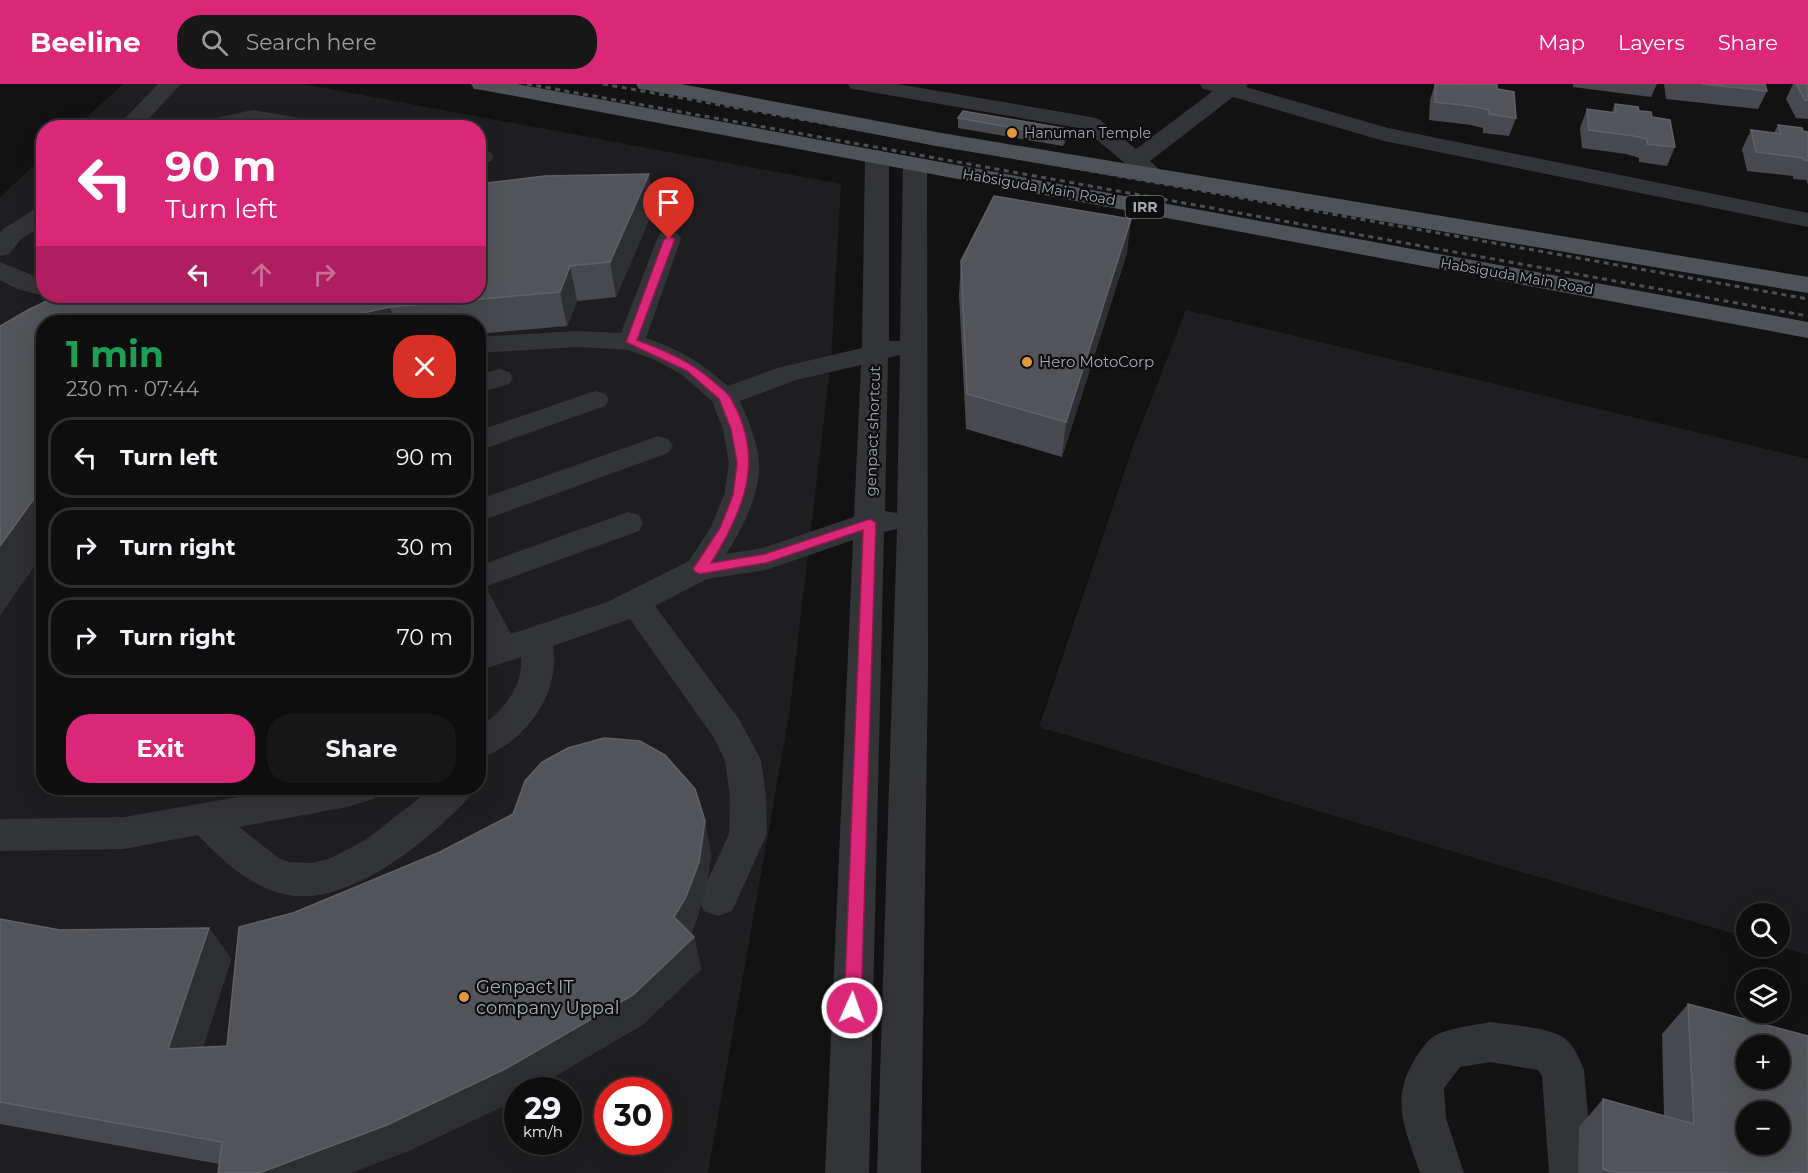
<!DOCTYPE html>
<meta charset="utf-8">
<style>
:root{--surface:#0e0e0e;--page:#171717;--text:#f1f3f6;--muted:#9b9c9e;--line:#2e2e2e;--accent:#db2777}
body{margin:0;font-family:Montserrat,sans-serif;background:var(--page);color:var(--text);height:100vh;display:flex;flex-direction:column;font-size:22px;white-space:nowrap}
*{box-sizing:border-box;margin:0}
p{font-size:20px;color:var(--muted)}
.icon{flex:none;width:33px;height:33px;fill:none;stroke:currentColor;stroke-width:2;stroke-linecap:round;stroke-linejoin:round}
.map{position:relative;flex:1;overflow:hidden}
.sheet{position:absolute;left:36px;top:231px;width:450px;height:480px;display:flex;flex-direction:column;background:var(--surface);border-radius:24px;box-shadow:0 6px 24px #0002,0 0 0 2px var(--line)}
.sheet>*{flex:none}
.guide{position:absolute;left:36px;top:36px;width:450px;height:183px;border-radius:24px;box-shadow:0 6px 24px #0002,0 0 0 2px var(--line);background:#db2777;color:#fff;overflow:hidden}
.controls{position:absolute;left:1736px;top:819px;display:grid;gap:12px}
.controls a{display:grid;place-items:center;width:54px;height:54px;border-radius:50%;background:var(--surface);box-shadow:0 6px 24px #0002,0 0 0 2px var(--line);font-size:30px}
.speed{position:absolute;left:504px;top:993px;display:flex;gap:12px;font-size:30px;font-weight:700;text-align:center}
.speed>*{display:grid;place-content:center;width:78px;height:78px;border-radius:50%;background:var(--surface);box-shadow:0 6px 24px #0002,0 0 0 2px var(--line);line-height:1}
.speed small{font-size:15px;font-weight:400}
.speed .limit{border:9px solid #d22;background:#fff;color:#111}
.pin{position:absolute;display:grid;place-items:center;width:51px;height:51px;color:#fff;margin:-62px -26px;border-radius:50% 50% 50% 0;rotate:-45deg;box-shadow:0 0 6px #0007}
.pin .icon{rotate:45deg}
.me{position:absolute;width:66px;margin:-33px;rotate:2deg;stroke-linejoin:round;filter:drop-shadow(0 0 4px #0008)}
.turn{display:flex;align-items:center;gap:21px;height:126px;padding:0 30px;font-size:27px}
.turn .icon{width:78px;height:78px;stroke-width:2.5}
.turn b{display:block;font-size:42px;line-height:51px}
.lanes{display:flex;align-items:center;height:57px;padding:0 30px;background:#0003;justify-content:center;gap:30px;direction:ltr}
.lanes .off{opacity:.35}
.round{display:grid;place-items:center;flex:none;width:63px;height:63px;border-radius:24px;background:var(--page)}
.head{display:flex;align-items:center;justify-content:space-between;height:102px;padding:0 30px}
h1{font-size:36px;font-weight:700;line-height:45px;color:#1e9e55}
.cta{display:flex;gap:12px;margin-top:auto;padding:12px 30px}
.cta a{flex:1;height:69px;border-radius:24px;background:var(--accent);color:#fff;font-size:24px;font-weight:700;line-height:69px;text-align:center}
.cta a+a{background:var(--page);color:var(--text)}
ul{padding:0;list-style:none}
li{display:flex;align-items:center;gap:18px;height:81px;margin:0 12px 9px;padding:0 18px;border:3px solid var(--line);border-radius:24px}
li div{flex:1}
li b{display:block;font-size:22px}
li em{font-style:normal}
header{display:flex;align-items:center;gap:36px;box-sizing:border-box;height:84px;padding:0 30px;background:var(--accent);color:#fff}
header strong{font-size:28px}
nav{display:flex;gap:33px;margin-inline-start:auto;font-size:21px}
.search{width:420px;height:54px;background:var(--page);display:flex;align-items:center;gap:15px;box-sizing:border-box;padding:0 21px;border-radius:24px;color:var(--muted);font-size:22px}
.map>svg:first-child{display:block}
.built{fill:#1e1e20;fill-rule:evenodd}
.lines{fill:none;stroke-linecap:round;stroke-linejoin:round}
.minor{fill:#333438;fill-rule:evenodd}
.major{fill:#4f5257;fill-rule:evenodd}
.rail{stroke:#4c4f53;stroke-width:3;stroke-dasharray:5 4.5;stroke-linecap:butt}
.wall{fill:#48494e}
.shaded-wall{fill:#2e2f32}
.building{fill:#525459;stroke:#5f6167;stroke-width:1.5;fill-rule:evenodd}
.route{fill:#db2777;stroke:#8e194d;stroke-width:1.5}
.poi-dot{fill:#e0993d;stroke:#0d0d0e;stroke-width:2}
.labels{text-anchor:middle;stroke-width:4.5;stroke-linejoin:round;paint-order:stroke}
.far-poi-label{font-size:14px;fill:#a5aab3;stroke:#0d0d0e;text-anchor:start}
.far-street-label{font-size:14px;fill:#a5aab3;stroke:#0d0d0e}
.shield{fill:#0d0d0e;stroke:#777b82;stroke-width:1.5}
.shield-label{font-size:14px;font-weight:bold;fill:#a5aab3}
.poi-label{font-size:15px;fill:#a5aab3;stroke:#0d0d0e;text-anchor:start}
.street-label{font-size:15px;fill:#a5aab3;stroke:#0d0d0e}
.near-poi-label{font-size:18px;fill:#a5aab3;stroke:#0d0d0e;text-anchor:start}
</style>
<header>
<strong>Beeline</strong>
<div class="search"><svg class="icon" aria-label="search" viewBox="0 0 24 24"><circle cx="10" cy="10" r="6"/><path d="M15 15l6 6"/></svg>Search here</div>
<nav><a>Map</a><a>Layers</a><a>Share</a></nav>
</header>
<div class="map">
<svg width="1808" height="1089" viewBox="0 0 1808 1089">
<rect width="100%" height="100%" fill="#121213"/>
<g class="built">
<path d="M123 0H303L841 100 831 276 789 632 708 1089H0V113L43 73 44 212H478V44L76 43ZM44 238H478V704H44ZM518 1006H568V1058H518ZM608 1006H658V1058H608Z"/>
<path d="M1186 226 1808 375V871L1779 862V830H1746V853L1508 784 1039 643 1133 362Z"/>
</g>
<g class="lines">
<g class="minor">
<path d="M158 0H181L140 44H116Z"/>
<path d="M848 0H897L1091 33 1099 35 1136 65 1213 7 1203 5 1200 0H1248L1246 3 1388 44 1808 129V143L1384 57 1233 13 1150 77 1165 91 1161 96 1153 98 1145 96 1084 45 859 6 851 5Z"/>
<path d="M253 26 318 37 326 39 329 44H285L253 39 233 44H205L220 33Z"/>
<path d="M478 65 490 68 494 73 490 78 478 79Z"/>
<path d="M877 66 885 68 889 73V257H900L903 80 907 75 915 73 923 75 927 80 928 582 921 1089H877L897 445 884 448 869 1089H825L853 456 766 486 707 495 655 522 739 635 761 676 766 713 767 750 732 827 718 832 704 827 699 815 729 750 730 713 725 676 714 654 630 535 553 562C561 611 524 660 478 675V644C503 627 523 604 521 573L478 587V561L482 560 478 553V482L628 428 639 431 643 439 639 447 479 505 489 509 511 550 607 518 689 477 711 443 724 411 729 379 723 345 712 317 681 290 655 276 628 266 577 263 478 269V253L577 247 621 249 657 155 660 150 669 148 678 150 681 155 646 254C682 267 699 277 728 302L777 284 862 264 865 73 869 68ZM900 271 897 429 885 427 888 274ZM861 281 854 433 763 464 726 470C743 444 760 411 759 379 758 358 748 336 740 317L796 296Z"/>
<path d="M44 123V141L21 155 9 170 0 172V149L3 145 35 125Z"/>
<path d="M0 178 44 196 45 212 17 205 0 196Z"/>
<path d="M499 285 509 288 513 294 509 300 478 309V291Z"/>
<path d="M595 307 605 310 609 316 605 322 478 367V347Z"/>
<path d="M658 352 668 355 673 362 668 369 478 438V416Z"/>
<path d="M289 704H378L373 715 347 723 239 743 280 775 289 778 311 779 329 775 367 755 432 704H474C467 719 453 729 441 741 404 774 340 821 288 811 251 804 223 777 198 751L124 765 0 767V735L124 733Z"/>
<path d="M1490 938C1509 941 1549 943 1564 954 1574 961 1580 976 1584 986L1593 1089H1549L1542 992 1538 986 1490 978 1460 983 1444 1004 1446 1034 1464 1089H1420C1406 1046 1389 1017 1415 975 1420 967 1428 955 1436 951 1452 943 1472 942 1490 938Z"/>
</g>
<g class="major">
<path d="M471 0H517L1808 238V254L482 6 474 5Z"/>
<path d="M636 0H681L936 48 1808 193V209L936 62 647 6 639 5Z"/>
</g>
<g class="rail">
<path d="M527 0 1808 232"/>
<path d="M603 0 1808 215"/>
</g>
</g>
<g class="wall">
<path d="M1435 0 1461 1V0H1494L1516 34 1509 52 1483 49V44L1471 41 1429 36 1430 16Z"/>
<path d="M1573 0H1657L1651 13 1573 3Z"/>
<path d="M1664 0H1765L1767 7 1758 25 1666 15Z"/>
<path d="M1793 0H1808V35L1796 34 1786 15Z"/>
<path d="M1615 20 1639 27 1652 33 1675 63 1667 82 1639 78V74L1626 70 1582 64 1580 44 1587 25 1612 28Z"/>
<path d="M958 34 1068 45 1067 55 1063 62 958 44Z"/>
<path d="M1778 41 1808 48V101L1806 96 1793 95V92L1747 87 1742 65 1751 46 1774 49Z"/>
<path d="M654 124 616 213 577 217 567 242 478 250V238H44V468L0 531V242Z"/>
<path d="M1127 169 1062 373 966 345 959 211 961 177Z"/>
<path d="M513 730 711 770 705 810 693 845 691 849 694 853 701 885 642 941 531 1006H518V1015L406 1068 219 1080 0 1040V835L60 846 209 844 231 875 203 963 227 962 293 829 440 768Z"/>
<path d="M1688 920 1808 1089H1578L1579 1043 1603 1015 1664 1032 1662 950Z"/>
</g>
<g class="shaded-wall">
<path d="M1068 45 1067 55 1063 62 1064 53Z"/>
<path d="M649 90 654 124 616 213 610 178Z"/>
<path d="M1131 135 1127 169 1062 373 1066 338Z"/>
<path d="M570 182 577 217 567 242 560 208Z"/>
<path d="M390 223 395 238H330L340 234Z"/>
<path d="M44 405V468L0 531V462L38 409Z"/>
<path d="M705 737 711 770 705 810 693 845 682 864 674 833Z"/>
<path d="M209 844 231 875 193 994 168 965Z"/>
<path d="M694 853 701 885 642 941 531 1006H518V1015L406 1068 351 1089H259Z"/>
</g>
<g class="building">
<path d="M1435 0H1453L1463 1V0H1497V5L1514 8 1516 34 1489 30V26L1477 23 1435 18Z"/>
<path d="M1702 0H1765L1767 7Z"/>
<path d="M1796 0H1808V16H1805Z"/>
<path d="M1615 20 1638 23 1639 27 1651 28 1652 33 1670 36 1675 63 1647 60V55L1634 52 1589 46 1587 25 1616 29Z"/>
<path d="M963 27 1068 45 1064 53 958 34Z"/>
<path d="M1778 41 1802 44 1803 47 1808 48V77L1803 76V74L1756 68 1751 46 1781 50Z"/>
<path d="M649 90 610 178 570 182 560 208 390 223 340 234 330 238H44V405L38 409 0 462V242L28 226 57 212H478V100L545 92Z"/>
<path d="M994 112 1131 135 1066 338 967 310 961 177Z"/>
<path d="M604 654 640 657 665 671 695 705 705 737 699 778 686 813 674 833 694 853 633 911 505 985 387 1041 259 1089H218L222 1058 0 1018V835L60 846 209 844 168 965 227 962 239 843 293 829 440 768 513 730 525 697 542 678 568 664Z"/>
<path d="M1688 920 1808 952V1089H1618L1603 1085V1015L1694 1040ZM1746 962H1779V994H1746ZM1746 1028H1779V1060H1746Z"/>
</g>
<path class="route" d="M669 152 675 155 637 256C666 267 690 277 713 297 718 302 726 307 730 313 766 373 745 425 711 479L765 470 870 435 876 439 861 924 858 930 852 932 846 930 844 924 863 446 766 479 700 490 695 488 693 485 720 444 733 411 737 379 731 345 719 315 687 287 626 258 664 155Z"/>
<g class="poi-dot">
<circle cx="1012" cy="49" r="6"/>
<circle cx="1027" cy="278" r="6"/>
<circle cx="464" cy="913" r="6"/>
</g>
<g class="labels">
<g class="far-poi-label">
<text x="1024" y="54">Hanuman Temple</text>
</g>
<g class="far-street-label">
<text transform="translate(1039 103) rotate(10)" y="5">Habsiguda Main Road</text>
<text transform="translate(1517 192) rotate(10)" y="5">Habsiguda Main Road</text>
</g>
<rect class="shield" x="1125.5" y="112" width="39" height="22" rx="4.5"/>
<g class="shield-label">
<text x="1145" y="128">IRR</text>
</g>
<g class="poi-label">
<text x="1039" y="283">Hero MotoCorp</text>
</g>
<g class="street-label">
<text transform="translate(873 347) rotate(-88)" y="5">genpact shortcut</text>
</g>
<g class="near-poi-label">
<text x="476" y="909">Genpact IT<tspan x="476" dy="21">company Uppal</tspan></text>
</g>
</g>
</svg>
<div class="controls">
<a><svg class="icon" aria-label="search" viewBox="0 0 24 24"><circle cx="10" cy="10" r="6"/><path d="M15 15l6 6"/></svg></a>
<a><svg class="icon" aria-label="layers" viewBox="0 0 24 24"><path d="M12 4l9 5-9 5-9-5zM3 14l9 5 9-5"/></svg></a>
<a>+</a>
<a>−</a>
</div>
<div class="speed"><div>29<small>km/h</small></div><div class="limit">30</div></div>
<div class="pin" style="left:669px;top:155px;background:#d93025"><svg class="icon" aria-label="arrive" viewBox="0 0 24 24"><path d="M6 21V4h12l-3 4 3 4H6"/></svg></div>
<svg class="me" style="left:852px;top:924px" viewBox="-20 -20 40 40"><circle r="17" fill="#db2777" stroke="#fff" stroke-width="3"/><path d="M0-11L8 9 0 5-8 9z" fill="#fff"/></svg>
<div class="guide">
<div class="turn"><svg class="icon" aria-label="left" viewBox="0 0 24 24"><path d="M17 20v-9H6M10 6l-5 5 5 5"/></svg><div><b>90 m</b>Turn left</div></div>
<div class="lanes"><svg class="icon" aria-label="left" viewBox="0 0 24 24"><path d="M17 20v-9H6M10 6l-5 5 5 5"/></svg><svg class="icon off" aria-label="ahead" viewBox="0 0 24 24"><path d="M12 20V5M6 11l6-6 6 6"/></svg><svg class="icon off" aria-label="right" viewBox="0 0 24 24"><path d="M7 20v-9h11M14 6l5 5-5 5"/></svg></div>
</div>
<section class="sheet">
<div class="head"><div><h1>1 min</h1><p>230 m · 07:44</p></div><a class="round" style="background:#d93025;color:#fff"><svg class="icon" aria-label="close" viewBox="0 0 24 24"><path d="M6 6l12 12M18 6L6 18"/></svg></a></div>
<ul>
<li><svg class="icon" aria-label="left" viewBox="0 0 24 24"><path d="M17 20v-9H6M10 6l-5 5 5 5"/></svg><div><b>Turn left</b></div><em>90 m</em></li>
<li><svg class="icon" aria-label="right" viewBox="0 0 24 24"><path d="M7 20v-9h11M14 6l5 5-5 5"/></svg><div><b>Turn right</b></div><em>30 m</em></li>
<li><svg class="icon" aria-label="right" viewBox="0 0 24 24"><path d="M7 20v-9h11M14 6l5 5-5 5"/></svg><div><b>Turn right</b></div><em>70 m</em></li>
</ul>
<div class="cta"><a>Exit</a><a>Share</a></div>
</section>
</div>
